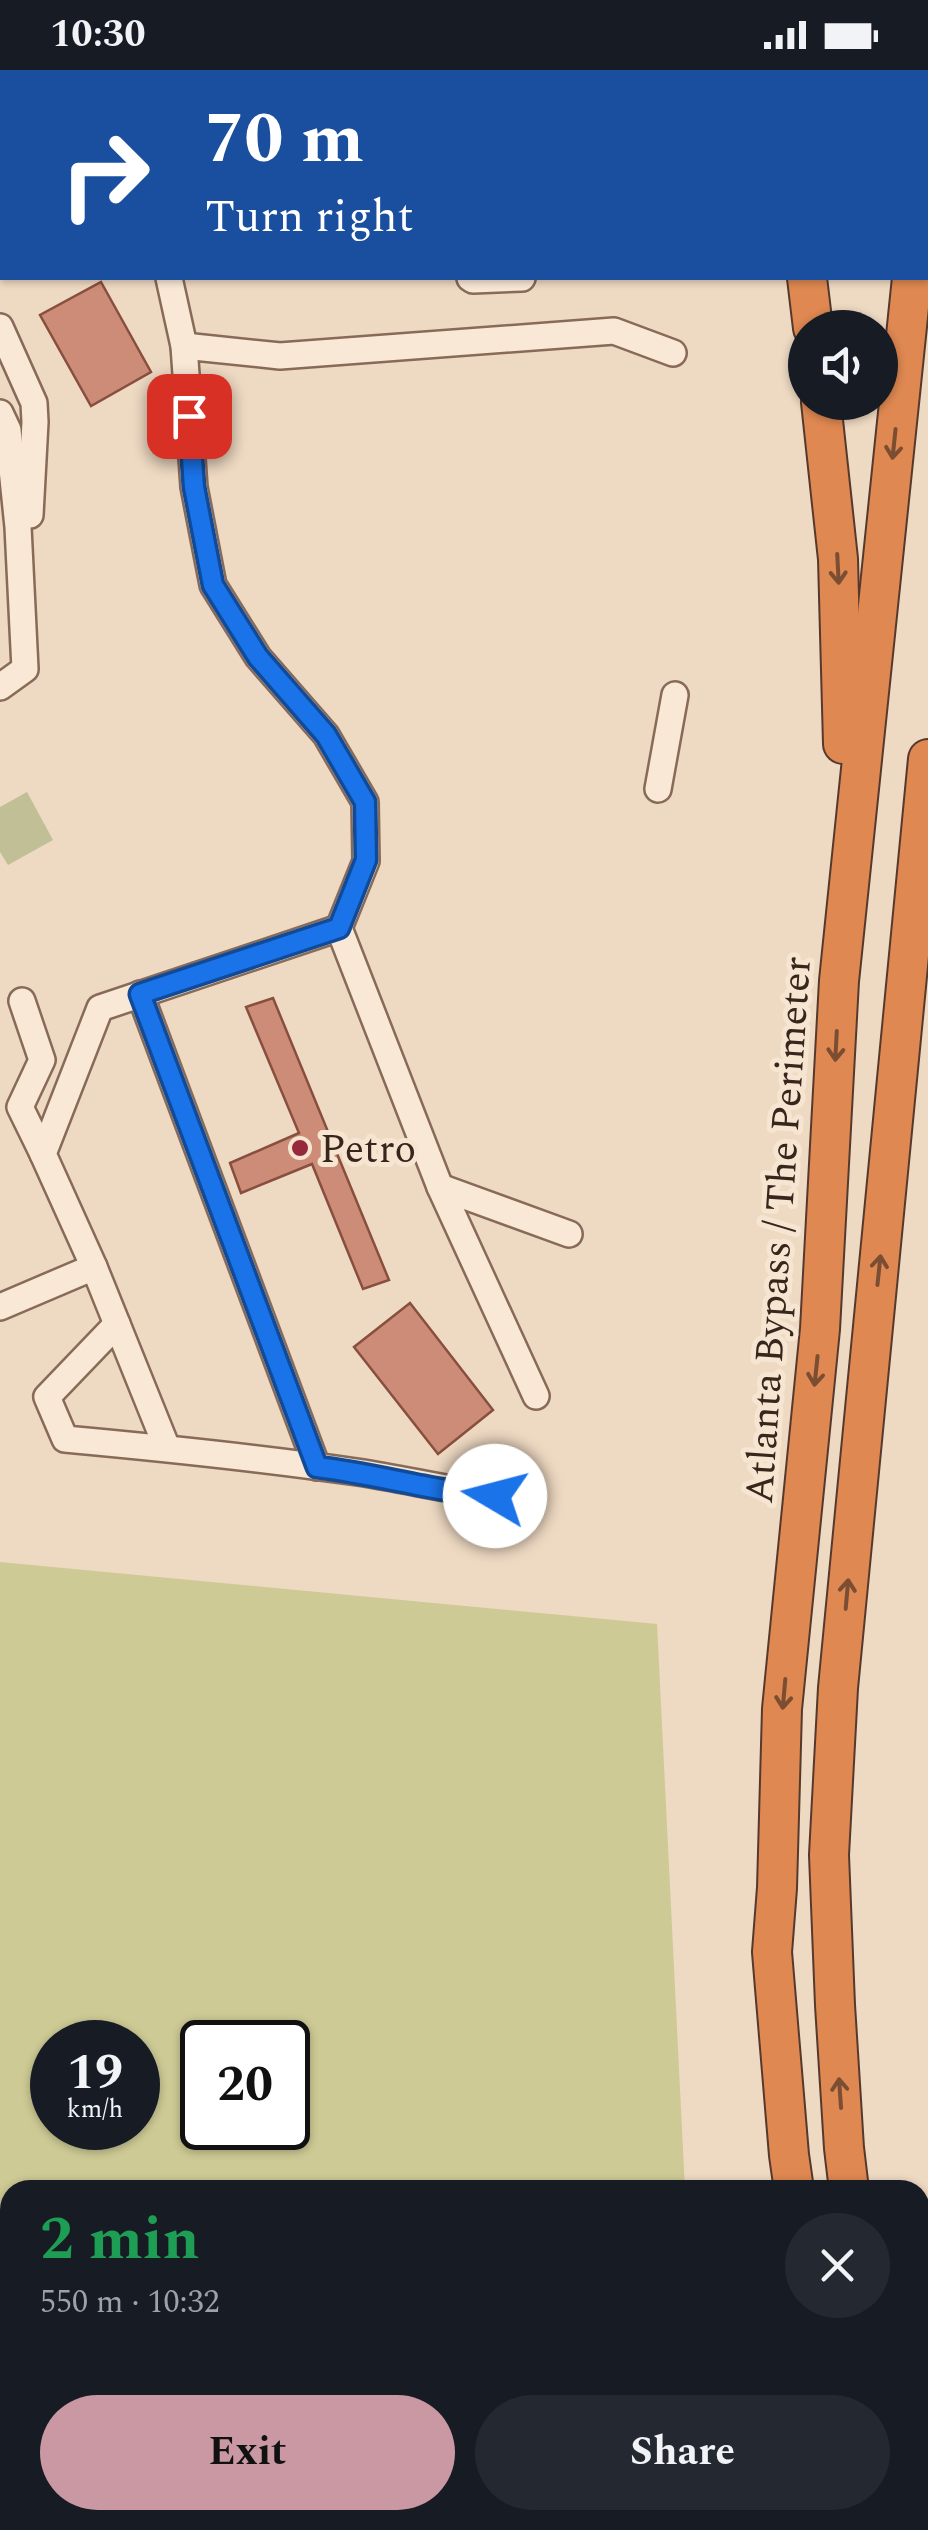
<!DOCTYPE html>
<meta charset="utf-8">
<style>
:root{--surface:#171b24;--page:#242831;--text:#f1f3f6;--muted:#9ea1a6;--accent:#c998a2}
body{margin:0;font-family:Spectral,serif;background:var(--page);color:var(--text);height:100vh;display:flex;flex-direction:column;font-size:38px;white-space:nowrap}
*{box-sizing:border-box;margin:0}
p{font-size:32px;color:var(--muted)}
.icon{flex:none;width:55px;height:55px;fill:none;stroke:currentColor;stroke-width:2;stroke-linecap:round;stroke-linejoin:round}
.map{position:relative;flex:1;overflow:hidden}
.panel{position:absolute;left:0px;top:2110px;width:930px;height:350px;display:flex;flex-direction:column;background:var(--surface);border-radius:30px 30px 0 0;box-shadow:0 2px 8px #0004}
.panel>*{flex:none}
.top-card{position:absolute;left:0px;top:0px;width:930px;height:210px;box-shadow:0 2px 8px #0004;background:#1a4fa0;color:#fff;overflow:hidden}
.tools{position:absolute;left:788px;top:240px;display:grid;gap:20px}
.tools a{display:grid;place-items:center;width:110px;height:110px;border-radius:50%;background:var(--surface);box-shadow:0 2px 8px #0004;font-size:50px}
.speed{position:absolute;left:30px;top:1950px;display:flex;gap:20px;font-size:50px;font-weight:700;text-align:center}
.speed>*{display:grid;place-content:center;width:130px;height:130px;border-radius:50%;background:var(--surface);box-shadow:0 2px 8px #0004;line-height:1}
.speed small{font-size:25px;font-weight:400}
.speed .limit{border:5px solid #111;border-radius:15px;background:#fff;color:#111}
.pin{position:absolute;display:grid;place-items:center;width:85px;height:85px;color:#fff;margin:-42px;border-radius:20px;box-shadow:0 5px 15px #0006}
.me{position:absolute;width:110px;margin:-55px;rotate:278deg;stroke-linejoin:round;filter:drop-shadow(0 0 8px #0008)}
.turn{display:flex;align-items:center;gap:35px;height:210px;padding:0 40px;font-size:45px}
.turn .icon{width:130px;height:130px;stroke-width:2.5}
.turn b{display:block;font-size:70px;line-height:85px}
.round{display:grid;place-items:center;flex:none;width:105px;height:105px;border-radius:52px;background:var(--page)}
.summary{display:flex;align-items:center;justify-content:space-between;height:170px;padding:0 40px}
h1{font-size:60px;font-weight:700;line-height:75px;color:#1e9e55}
.cta{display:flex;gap:20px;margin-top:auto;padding:20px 40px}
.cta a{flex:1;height:115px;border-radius:60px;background:var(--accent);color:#111;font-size:40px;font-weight:700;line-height:115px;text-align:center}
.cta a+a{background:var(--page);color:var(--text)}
.status{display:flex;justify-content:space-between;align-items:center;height:70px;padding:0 50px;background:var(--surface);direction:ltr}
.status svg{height:28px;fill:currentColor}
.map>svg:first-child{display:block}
.green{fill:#cdca95;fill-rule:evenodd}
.cemetery{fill:#c1bf95}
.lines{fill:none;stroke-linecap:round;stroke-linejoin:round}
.stream{stroke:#6b8f80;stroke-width:5}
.building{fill:#cd8c77;stroke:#884f3e;stroke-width:2.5}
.minor-casing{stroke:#886a59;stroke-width:30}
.highway-casing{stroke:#56392d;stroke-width:42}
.path{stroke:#886a59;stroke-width:4;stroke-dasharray:8 5;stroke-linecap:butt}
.minor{stroke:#f9e8d5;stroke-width:25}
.highway{stroke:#df8851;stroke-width:38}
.oneway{stroke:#7b4d32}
.route-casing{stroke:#114b97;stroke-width:25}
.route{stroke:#1a73e8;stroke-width:18}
.poi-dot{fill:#98283c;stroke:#f6e5d1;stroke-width:4}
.labels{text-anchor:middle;stroke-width:10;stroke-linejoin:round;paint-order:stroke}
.poi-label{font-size:40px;fill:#38261d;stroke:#f6e5d1;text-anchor:start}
.street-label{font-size:40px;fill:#38261d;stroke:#f6e5d1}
</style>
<div class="status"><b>10:30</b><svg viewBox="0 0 49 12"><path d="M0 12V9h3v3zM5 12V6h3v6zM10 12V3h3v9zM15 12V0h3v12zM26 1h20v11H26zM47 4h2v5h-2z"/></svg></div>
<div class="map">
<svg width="928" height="2460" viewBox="0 0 928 2460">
<rect width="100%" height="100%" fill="#eed9c2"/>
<path class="green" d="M0 1492 657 1554 685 2120H10V2450H756L759 2460H0ZM52 1972H138V2058H52ZM202 1972H288V2058H202Z"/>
<path class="cemetery" d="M27 722 53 770 8 795 0 782V737Z"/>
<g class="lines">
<g class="stream">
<path d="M0 2166 10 2165"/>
<path d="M591 2450 596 2460"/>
</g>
</g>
<g class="building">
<path d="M101 212 151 302 91 336 40 245Z"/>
<path d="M273 928 389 1210 363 1219 312 1094 241 1123 230 1093 299 1063 246 937Z"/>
<path d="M410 1233 493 1340 438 1384 354 1277Z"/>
</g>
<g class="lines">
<defs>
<g id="minor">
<path d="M420 0 423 2"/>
<path d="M151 2V0"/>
<path d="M233 2 234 0"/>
<path d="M459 2 460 0"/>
<path d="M169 208 184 276 194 417 213 515 258 587 326 665 365 732 366 791 339 858 440 1117 536 1326"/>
<path d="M470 208 473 210 522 208"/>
<path d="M0 257 34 333 35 352 30 445"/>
<path d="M184 276 280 286 614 261 673 283"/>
<path d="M0 343 8 360 18 457 25 599 0 617"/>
<path d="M658 719 675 625"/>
<path d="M140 924 317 1397"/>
<path d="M22 931 42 990 20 1037 43 1084"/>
<path d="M440 1117 569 1164"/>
<path d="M0 1237 94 1197"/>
<path d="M117 1254 47 1327 65 1369C163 1378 260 1388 357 1402 411 1410 462 1424 517 1428"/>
<path d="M167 1378 94 1197 43 1084 100 938 339 858"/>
</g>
<g id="highway">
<path d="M770 0 771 2"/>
<path d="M928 69V64"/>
<path d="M807 208 813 258"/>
<path d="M821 332 838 489 843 674"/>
<path d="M794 2120 789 2085 772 1882 777 1818 782 1639 820 1259 839 911 912 208"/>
<path d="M849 2120 844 2078 835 1935 829 1785 838 1618 928 689"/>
<path d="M863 2450 866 2460"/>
<path d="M917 2450 919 2460"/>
</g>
</defs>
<use href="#minor" class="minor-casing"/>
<use href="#highway" class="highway-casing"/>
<path class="path" d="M0 2445 3 2460"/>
<use href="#minor" class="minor"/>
<use href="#highway" class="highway"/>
</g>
<defs><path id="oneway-shaft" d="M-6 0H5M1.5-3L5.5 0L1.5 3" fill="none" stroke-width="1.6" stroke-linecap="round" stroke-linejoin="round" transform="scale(2.5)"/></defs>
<g class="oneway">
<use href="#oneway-shaft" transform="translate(894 374) rotate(96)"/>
<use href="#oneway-shaft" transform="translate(838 499) rotate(87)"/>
<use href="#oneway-shaft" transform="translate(836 976) rotate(93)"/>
<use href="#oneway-shaft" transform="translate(879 1200) rotate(-84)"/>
<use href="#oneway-shaft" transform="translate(816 1301) rotate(96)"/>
<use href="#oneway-shaft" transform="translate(847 1524) rotate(-85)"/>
<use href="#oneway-shaft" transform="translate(784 1624) rotate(95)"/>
<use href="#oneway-shaft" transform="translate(840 2023) rotate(-94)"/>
</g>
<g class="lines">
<defs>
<path id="route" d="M189 346 194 417 213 515 258 587 326 665 365 732 366 790 339 858 140 924 317 1397C377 1404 435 1422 495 1426"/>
</defs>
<use href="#route" class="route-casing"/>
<use href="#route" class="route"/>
</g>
<circle class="poi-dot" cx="300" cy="1078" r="10"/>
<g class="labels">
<g class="poi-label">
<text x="320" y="1092">Petro</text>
</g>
<g class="street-label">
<text transform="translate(777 1160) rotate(-86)" y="14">Atlanta Bypass / The Perimeter</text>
</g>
</g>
</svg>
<div class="tools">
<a><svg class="icon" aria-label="sound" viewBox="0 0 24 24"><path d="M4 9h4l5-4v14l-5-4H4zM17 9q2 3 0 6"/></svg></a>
</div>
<div class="speed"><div>19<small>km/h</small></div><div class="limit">20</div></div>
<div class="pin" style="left:189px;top:346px;background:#d93025"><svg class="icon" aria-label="arrive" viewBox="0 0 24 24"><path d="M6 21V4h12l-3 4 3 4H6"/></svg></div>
<svg class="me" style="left:495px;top:1426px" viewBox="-20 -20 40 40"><circle r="19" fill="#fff"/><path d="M0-13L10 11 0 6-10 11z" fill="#1a73e8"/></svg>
<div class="top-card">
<div class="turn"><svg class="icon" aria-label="right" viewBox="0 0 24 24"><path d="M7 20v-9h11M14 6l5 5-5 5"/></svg><div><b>70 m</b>Turn right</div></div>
</div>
<section class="panel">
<div class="summary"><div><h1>2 min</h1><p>550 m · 10:32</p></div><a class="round"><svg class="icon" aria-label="close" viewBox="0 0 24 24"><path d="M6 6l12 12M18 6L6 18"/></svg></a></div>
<div class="cta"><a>Exit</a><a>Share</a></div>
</section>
</div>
